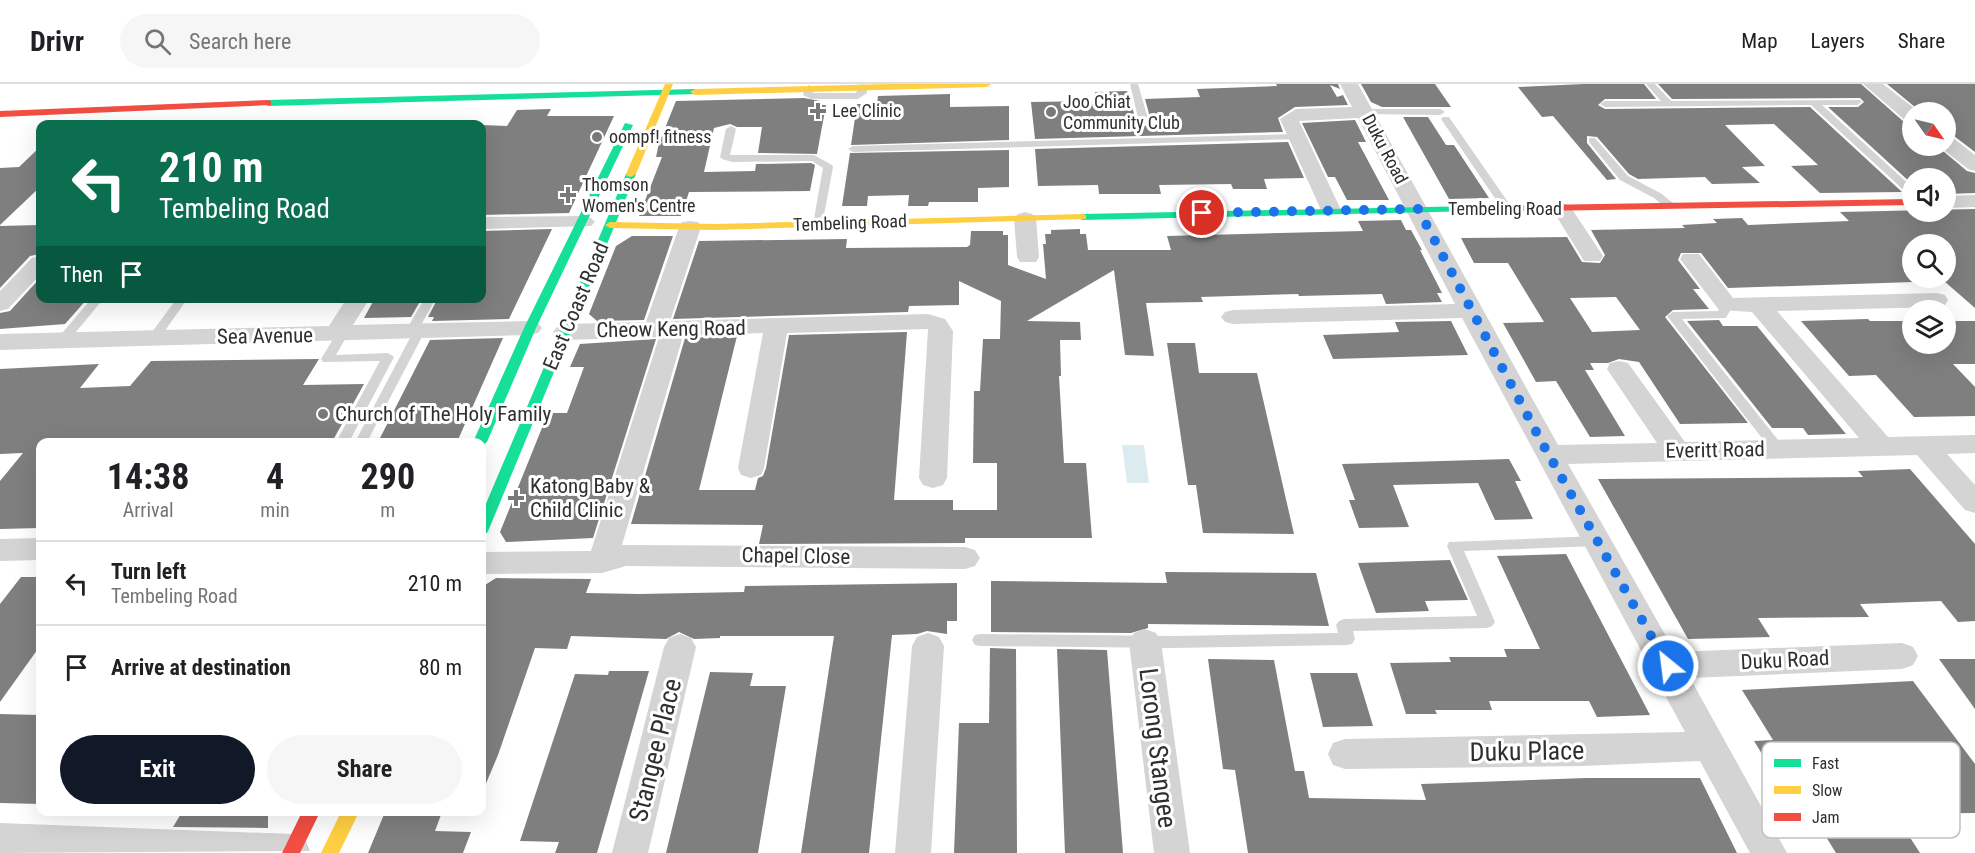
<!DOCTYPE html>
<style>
:root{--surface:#fff;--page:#f6f6f6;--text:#202124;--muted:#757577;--line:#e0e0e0;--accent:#111827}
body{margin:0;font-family:"Roboto Condensed",sans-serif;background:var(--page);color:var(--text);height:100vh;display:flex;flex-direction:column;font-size:22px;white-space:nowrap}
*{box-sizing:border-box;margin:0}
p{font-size:20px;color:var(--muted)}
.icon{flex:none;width:33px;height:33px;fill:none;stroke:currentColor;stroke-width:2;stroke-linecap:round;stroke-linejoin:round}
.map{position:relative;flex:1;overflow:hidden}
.panel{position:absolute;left:36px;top:354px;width:450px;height:378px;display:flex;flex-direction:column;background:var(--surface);border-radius:12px;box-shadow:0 6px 24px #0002}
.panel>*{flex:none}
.banner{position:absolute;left:36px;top:36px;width:450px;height:183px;border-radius:12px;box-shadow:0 6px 24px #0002;background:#0b6e4f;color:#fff;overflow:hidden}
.needle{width:39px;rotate:124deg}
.controls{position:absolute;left:1902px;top:18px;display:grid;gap:12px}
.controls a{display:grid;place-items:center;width:54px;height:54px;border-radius:50%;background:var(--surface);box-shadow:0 6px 24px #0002;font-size:30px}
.pin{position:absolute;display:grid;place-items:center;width:51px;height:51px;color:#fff;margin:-26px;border:3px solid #fff;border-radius:50%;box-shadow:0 2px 6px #0007}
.me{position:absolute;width:66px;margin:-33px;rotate:331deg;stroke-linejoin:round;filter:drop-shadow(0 0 4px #0008)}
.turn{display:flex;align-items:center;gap:21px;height:126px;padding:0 24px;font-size:27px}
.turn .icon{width:78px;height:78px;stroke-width:2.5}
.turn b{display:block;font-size:42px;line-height:51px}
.then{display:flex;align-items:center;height:57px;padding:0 24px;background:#0003;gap:12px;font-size:22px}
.eta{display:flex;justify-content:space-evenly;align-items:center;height:102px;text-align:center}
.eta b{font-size:36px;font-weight:700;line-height:42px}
.button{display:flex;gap:12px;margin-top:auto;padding:12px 24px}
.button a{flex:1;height:69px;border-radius:36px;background:var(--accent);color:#fff;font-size:24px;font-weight:700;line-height:69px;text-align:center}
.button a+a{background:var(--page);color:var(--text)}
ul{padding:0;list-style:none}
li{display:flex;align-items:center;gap:18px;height:84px;padding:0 24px;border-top:2px solid var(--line)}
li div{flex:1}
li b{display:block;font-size:22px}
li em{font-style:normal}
header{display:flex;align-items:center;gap:36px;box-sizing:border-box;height:84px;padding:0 30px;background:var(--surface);border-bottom:2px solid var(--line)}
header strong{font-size:28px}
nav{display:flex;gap:33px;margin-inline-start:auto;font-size:21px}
.search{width:420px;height:54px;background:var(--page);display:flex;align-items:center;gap:15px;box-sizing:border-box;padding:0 21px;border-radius:33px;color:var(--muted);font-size:22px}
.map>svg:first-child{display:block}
.water{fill:#dbebf0}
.building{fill:#7f7f7f;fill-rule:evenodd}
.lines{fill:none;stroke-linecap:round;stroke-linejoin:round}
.lane{fill:#d4d4d4;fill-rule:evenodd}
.street{fill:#d4d4d4;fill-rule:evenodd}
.fast{fill:#16e098;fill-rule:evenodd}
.slow{fill:#ffcf43;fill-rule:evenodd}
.jam{fill:#f24e42;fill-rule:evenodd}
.route{stroke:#1a73e8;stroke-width:10;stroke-dasharray:0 18}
.poi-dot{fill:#787878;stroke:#fff;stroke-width:2}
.labels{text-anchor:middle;stroke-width:6;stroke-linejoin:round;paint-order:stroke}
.far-poi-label{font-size:18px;fill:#2f2f2f;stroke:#fff;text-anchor:start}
.far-street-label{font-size:18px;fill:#2f2f2f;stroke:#fff}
.street-label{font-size:21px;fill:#2f2f2f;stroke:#fff}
.poi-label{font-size:21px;fill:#2f2f2f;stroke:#fff;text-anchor:start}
.near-street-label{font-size:26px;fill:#2f2f2f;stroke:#fff}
.key{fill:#fff;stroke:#c1c1c1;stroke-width:1.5}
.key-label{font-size:16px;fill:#2f2f2f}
</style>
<header>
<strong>Drivr</strong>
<div class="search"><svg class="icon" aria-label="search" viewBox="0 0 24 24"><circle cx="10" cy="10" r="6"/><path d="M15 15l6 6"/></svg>Search here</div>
<nav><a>Map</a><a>Layers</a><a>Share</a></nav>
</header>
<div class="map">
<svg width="1975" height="769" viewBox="0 0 1975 769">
<rect width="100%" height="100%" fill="#fff"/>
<path class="water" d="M1122 361H1144L1149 399H1127Z"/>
<g class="building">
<path d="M1276 0H1338L1340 5 1330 1 1337 13 1343 11 1348 21 1295 23 1278 34 1283 48 1035 55 1031 18 1096 17 1095 8 1127 7 1137 39 1146 42 1151 37 1145 15 1200 13 1197 5 1277 2Z"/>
<path d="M1361 0H1435L1451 23H1382L1371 18Z"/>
<path d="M1584 0H1644L1656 15H1605L1598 21 1605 25 1810 23 1902 108 1820 109 1791 82 1818 81 1774 40 1725 41 1765 82 1742 83 1760 99 1712 100 1705 93 1638 95 1629 90 1597 53 1587 52V59L1616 95 1607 96 1553 32 1542 33 1518 3Z"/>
<path d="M1658 0H1861L1904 38 1912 39V62H1937L1967 87 1975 89V109L1946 110V94H1912V100L1828 23H1858L1864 18 1860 14 1672 15Z"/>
<path d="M1887 0H1975V68L1954 52 1946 50V28H1921Z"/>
<path d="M950 10V23L1009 22V56L851 61 857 20H877L878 12Z"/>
<path d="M804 14 820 17 819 21H826L817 70 758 69 762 43H737L730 40 714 44 704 88 755 87 756 80 811 79 815 81 810 107 689 108 681 132H639L662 73H656L659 59 676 17Z"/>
<path d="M551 25 547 32H614L569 129 482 131V41L507 42 517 26Z"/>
<path d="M1403 33H1428L1446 61H1454L1489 114 1449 115Z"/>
<path d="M1355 36 1366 58H1358L1389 116H1347L1335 93H1328L1302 39Z"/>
<path d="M1288 58 1304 94 1264 95 1267 105H1233L1231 100 1159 101 1161 110H1099L1098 101 1038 102 1035 65Z"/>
<path d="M40 63V103L0 141V84L19 83Z"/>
<path d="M1009 66V103L978 104V118H929L928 122H908L909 111 868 112 867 122H842L850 69Z"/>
<path d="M1975 125V224L1944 197 1728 204 1701 169H1681L1678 176 1700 205H1693L1709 225 1673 226 1665 233 1748 339 1680 340 1639 278 1619 275 1608 279H1590L1594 286H1585L1625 352 1590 353 1556 297 1536 298 1503 239 1544 238 1508 179H1474L1461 154 1567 153 1582 178 1600 179 1605 171 1591 146 1685 144 1682 141 1717 139 1713 135 1742 134 1748 141 1849 137 1840 128ZM1912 160H1946V194H1912ZM1616 213 1640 246 1592 248 1570 214Z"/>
<path d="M1401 136 1406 146H1411L1422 166H1420L1442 209H1437L1442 218 1386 220 1382 210 1299 212 1298 210 1201 213 1203 218 1146 219 1154 272 1125 271 1114 186 1027 237 1080 238 1081 256H1060L1061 292H1059L1064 379H1086L1092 454H965V459L759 460 763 441 631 440 685 254 737 252 699 406H755L758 394 763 392 766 384 789 251 907 248 894 416H953V426H997V379H973L974 307H980L983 255H1000L1001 217 959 197V221L909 222 908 228 673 235 699 157 847 155 846 164 967 163 970 161 971 147H1003V151H1008V181L1046 195 1043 160H1046L1045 150H1051V146L1080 145V150H1086L1088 166H1171L1167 152 1363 147 1358 137Z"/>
<path d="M40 141V170L30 172 0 204V142Z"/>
<path d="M552 145 509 235 432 237 434 233H428L438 214H482V147Z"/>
<path d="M632 152H673L644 236 597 237 589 230 616 162Z"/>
<path d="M40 194V214H88L65 240 0 245V229L10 227Z"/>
<path d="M375 214H422L411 233 364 234Z"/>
<path d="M1868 235 1870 237H1912V260H1946V237H1975V280H1953L1975 303V332L1914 333 1876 291 1849 292 1801 237Z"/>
<path d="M1719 236 1723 242H1757L1846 350 1808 351 1803 344H1772L1687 237Z"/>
<path d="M1451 237 1468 271 1333 275 1323 251 1399 248 1395 238Z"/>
<path d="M503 254 457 358H378L430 256Z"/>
<path d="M656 255 593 454 506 458 500 448 548 329H567L584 283H570L580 260Z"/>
<path d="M1167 259H1195L1199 289H1257L1294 450 1203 449 1196 401H1188Z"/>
<path d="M319 275 303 301 364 300 332 358H40V444L0 445V397L23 369 0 370V285L99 280 80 304 130 302 151 277Z"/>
<path d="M1509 375 1521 397H1515L1533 435 1495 436 1478 399 1393 401 1409 443 1359 444 1349 416H1355L1342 380Z"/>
<path d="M1910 385 1975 460V537L1958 538 1941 517 1860 520 1869 533 1758 534 1770 553 1688 555 1598 395 1863 393 1858 387Z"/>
<path d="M1566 470 1650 631 1597 633 1589 617H1489L1492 626H1435L1437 630H1406L1390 579 1451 578 1449 573H1507L1504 565H1540L1497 472Z"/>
<path d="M1450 476 1468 516 1425 517 1429 527 1376 529 1358 479Z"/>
<path d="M1165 488 1316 489 1329 542 1148 540V544L1131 549 991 548V497L1167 499Z"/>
<path d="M21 493H40V562L0 618V520Z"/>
<path d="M496 494 591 495 586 509 639 510 744 508 745 502 957 499V537H947V550L927 547 917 550 892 551 869 769H801L834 552H720V554L694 555 679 548 666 555 571 552 567 565 535 564 498 671 482 709V503Z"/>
<path d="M990 564 1016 565 1017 769H954L959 639H989Z"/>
<path d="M1057 565 1107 566 1123 769H1065Z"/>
<path d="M1208 575 1274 576 1295 687H1304L1309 714 1426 716 1421 700 1586 694H1700L1737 769H1248L1235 686 1223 685Z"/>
<path d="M1939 575H1975V625Z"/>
<path d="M609 587H649L597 769H555L559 758 520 757 575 590 608 591Z"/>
<path d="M710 588 753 589 750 602H786L758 769H666Z"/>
<path d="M1310 589H1357L1373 642 1323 643Z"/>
<path d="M1913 597 1975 680V729L1895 730 1920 769H1836L1786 688H1773L1754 657 1773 656 1742 606Z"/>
<path d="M0 630 40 631V720L0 719Z"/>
<path d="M182 728H268V744L173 743Z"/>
<path d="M385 728H442L435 747 471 748 463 769H368Z"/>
</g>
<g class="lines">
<g class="lane">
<path d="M862 0 866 3 867 9 858 15H811L803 11 805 4 809 1 813 4V9H856L858 3Z"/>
<path d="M1130 0H1138L1149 38 1147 40 1139 38Z"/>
<path d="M1646 0H1655L1671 17 1860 16 1862 18 1857 21H1822L1912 103V111L1908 110 1811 21 1605 23 1600 20 1605 17H1661Z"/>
<path d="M1365 25H1440L1445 28 1440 31 1362 30V26Z"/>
<path d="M1443 33H1449L1512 124 1511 126H1503L1441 35Z"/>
<path d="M731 42 736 45 730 71H814L832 81 833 83 822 142 818 143 813 140 823 84 812 77 732 78 722 75 720 73 726 45Z"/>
<path d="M1297 50 1302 53 1300 55 853 68 848 65 853 62Z"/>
<path d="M1589 54H1595L1628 92 1662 110 1674 120V124H1666L1654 114 1620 96 1589 58Z"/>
<path d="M92 214H104L66 260H58L56 257 58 254Z"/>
<path d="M177 214H188L157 258H149L147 255Z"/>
<path d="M425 214H436L420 243 425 247 367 358H355L411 252 405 248Z"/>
<path d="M1727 217 1733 221 1726 234 1682 235 1782 361 1784 364 1782 367H1772L1667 232 1673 228 1718 227 1723 218Z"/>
<path d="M342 246 348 250 336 271 388 269 394 273 349 358H336L380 277 323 278 321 275 338 247Z"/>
<path d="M1597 452 1602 453 1604 457 1602 461 1597 462 1464 467 1495 538 1492 542 1487 544 1353 547 1355 555 1352 560 1347 561 1173 564 980 562 975 561 972 556 975 551 980 550 1173 552 1338 549 1336 541 1339 537 1344 535 1477 532 1447 462 1449 458Z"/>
</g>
<g class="street">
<path d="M1340 0H1358L1558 361 1657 359 1607 285 1610 279 1619 277 1628 279 1685 358 1859 354 1752 228 1719 226 1680 175 1683 170H1699L1733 214 1937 209 1945 211 1948 216 1945 221 1937 223 1777 227 1888 353 1975 351V369L1947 370 1975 401V429L1965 426 1917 371 1568 380 1675 568 1902 559 1913 563 1918 572 1913 581 1902 585 1690 594 1787 769H1750L1700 677 1582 682 1345 685 1333 681 1328 670 1333 659 1345 655 1685 648 1462 234 1233 240 1225 238 1221 233 1225 228 1233 226 1455 220 1358 34 1299 37 1341 126 1338 130H1324L1321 126 1280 35 1296 25 1352 23Z"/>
<path d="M1863 0H1883L1919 28H1912V37L1905 36Z"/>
<path d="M1946 52 1953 54 1975 71V87L1968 85 1939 62H1946Z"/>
<path d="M1975 111V123L1946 124V112Z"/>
<path d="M1562 119 1569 121 1572 125 1603 172 1600 177H1584L1581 172 1552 125 1555 121Z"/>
<path d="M1025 128 1032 130 1036 134 1039 173 1036 178H1020L1017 173 1014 134 1018 130Z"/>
<path d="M584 132 591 134 595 138 591 142 482 145V133Z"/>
<path d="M690 137 698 138 701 143 670 237 928 230 945 235 953 247 947 394 943 401 933 404 923 401 919 394 928 245 787 249 764 384 761 391 751 394 741 391 738 384 763 249 683 252 622 461 965 463 975 466 980 474 975 482 965 485 626 482 602 489 482 490V468L591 467 659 253 565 256 557 253 553 248 557 243 565 240 646 238 679 143 682 138Z"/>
<path d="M40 172V191L8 225 0 227V207L32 174Z"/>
<path d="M347 214H370L353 241 530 237 538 239 542 244 538 249 530 251 0 266V250L329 242Z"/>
<path d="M40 454V476L0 477V455Z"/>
<path d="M1145 545 1156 549 1161 558 1190 769H1154L1129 558 1134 549Z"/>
<path d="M928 549 939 553 944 562 931 769H895L912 562 917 553Z"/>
<path d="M680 550 691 554 696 563 648 769H612L664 563 669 554Z"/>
<path d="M0 739 292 750 305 755 310 767 0 769Z"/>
</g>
<g class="fast">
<path d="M695 5 700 8 698 10 268 22 263 19 268 16Z"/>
<path d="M625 39 633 41 536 244 487 358 482 362V358H473L524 244Z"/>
<path d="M631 87 636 90 489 445 487 449 482 450V429L626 90Z"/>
<path d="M1473 122 1477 123V127L1082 136 1077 133 1082 130Z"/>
</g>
<g class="slow">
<path d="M665 0H673L636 90 631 93 627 92 626 90Z"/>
<path d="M889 0H991L987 3 695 11 690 8 695 5Z"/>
<path d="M1082 130 1086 131V135L715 146 610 144 605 141 610 138 715 140Z"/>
<path d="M341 728H359L339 769H321Z"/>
</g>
<g class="jam">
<path d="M268 16 271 17V21L0 33V27Z"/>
<path d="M1912 115V121L1473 128 1468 125 1473 122Z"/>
<path d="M302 728H320L300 769H282Z"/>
</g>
</g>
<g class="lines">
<path class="route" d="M1202 129 1418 125 1541 357 1668 582"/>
</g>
<g class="poi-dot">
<path d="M815 18h6v6h6v6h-6v6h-6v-6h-6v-6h6z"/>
<circle cx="1051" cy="28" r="6"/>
<circle cx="597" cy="53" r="6"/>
<path d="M565 102h6v6h6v6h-6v6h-6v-6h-6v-6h6z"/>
<circle cx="323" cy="330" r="6"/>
<path d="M513 405h6v6h6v6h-6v6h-6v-6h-6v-6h6z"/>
</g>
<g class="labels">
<g class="far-poi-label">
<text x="1063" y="24">Joo Chiat<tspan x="1063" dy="21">Community Club</tspan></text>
<text x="832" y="33">Lee Clinic</text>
<text x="609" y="59">oompf! fitness</text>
<text x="582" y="107">Thomson<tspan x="582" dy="21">Women's Centre</tspan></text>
</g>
<g class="far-street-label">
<text transform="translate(1385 65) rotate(62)" y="6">Duku Road</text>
<text x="1505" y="131">Tembeling Road</text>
<text transform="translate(850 139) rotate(-2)" y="6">Tembeling Road</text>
</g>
<g class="street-label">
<text transform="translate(576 222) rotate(-67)" y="7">East Coast Road</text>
<text transform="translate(671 245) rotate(-1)" y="7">Cheow Keng Road</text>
<text transform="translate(265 252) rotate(-1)" y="7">Sea Avenue</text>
<text transform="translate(1715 366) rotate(-1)" y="7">Everitt Road</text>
<text transform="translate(796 472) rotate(1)" y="7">Chapel Close</text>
<text transform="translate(1785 576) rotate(-3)" y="7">Duku Road</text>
</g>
<g class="poi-label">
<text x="335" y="337">Church of The Holy Family</text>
<text x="530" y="409">Katong Baby &amp;<tspan x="530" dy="24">Child Clinic</tspan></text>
</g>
<g class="near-street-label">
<text transform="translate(1158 664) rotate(83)" y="9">Lorong Stangee</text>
<text transform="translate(655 666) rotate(-76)" y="9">Stangee Place</text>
<text transform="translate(1527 667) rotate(-1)" y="9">Duku Place</text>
</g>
</g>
<rect x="1762" y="658" width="198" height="96" rx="9" class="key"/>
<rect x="1774" y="675" width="27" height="8" fill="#16e098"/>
<rect x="1774" y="702" width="27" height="8" fill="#ffcf43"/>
<rect x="1774" y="729" width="27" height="8" fill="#f24e42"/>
<g class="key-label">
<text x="1812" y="685">Fast</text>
<text x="1812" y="712">Slow</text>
<text x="1812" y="739">Jam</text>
</g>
</svg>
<div class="controls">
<a><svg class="needle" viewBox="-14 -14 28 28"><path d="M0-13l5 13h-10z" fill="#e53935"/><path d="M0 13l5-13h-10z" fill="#757577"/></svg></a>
<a><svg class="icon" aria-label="sound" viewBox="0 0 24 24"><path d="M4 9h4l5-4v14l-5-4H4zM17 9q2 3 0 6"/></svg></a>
<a><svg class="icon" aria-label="search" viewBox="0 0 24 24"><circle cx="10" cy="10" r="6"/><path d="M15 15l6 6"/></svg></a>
<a><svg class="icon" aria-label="layers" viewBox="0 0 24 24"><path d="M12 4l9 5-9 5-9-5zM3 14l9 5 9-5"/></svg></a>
</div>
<div class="pin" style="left:1202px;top:129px;background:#d93025"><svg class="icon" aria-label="arrive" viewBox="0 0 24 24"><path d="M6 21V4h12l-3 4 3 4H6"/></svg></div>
<svg class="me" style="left:1668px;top:582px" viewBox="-20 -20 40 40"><circle r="17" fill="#1a73e8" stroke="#fff" stroke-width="3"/><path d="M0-11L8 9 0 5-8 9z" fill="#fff"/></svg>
<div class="banner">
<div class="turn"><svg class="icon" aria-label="left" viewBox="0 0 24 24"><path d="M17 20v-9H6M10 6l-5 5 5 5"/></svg><div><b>210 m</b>Tembeling Road</div></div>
<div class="then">Then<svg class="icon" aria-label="arrive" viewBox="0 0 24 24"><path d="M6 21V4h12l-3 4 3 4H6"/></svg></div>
</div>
<section class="panel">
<div class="eta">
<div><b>14:38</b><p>Arrival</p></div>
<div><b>4</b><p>min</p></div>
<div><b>290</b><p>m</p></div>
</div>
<ul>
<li><svg class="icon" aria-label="left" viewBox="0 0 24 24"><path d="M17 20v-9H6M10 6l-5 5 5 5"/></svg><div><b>Turn left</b><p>Tembeling Road</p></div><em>210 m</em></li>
<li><svg class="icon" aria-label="arrive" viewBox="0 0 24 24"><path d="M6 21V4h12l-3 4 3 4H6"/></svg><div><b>Arrive at destination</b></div><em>80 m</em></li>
</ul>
<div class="button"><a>Exit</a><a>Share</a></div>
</section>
</div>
